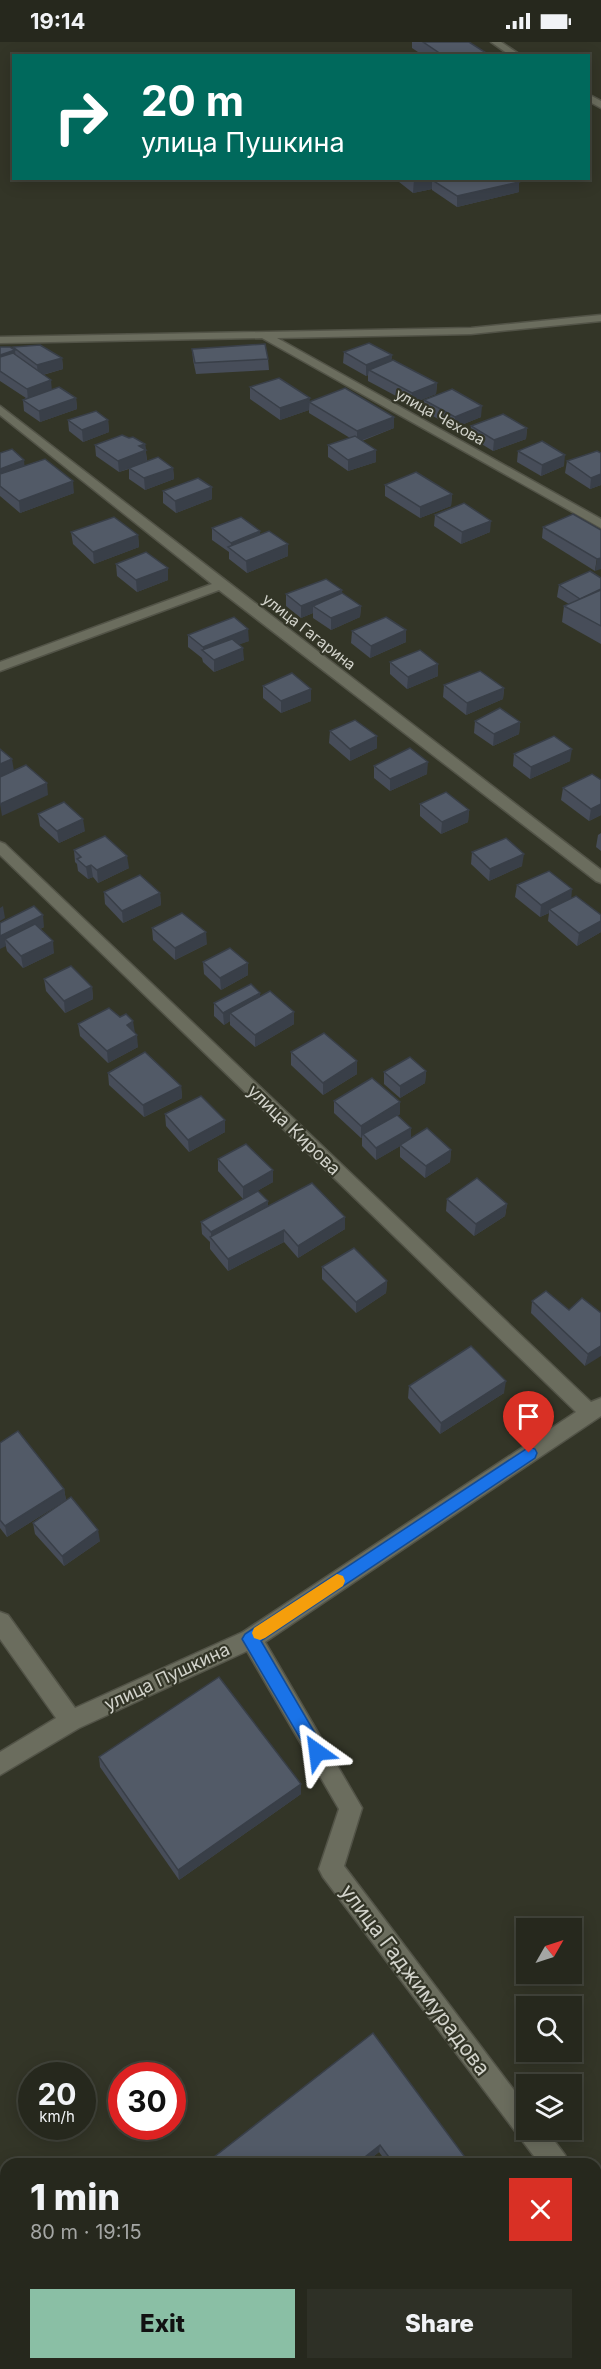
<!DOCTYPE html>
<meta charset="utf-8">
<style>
:root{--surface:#26281d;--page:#2e3026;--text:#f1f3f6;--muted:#a4a6a4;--line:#42443b;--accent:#8abfa5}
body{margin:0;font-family:Inter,sans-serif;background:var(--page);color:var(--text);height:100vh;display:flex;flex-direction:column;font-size:22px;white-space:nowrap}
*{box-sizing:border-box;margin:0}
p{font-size:20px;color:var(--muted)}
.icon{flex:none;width:33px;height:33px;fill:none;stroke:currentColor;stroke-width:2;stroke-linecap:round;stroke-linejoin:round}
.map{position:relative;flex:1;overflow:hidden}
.side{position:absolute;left:0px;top:2116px;width:602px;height:212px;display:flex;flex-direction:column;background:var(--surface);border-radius:18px 18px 0 0;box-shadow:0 3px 15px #0003,0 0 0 2px var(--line)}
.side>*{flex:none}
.banner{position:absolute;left:12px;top:12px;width:578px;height:126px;border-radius:0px;box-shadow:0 3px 15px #0003,0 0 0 2px var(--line);background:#00695c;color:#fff;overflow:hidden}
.needle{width:39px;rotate:51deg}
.tools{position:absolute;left:516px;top:1876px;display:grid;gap:12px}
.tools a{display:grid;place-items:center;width:66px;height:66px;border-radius:0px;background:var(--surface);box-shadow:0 3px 15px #0003,0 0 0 2px var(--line);font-size:30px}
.speed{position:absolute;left:18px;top:2020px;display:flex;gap:12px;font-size:30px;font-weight:700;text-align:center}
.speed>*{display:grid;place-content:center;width:78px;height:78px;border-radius:50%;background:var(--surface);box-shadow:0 3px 15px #0003,0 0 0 2px var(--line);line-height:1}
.speed small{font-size:15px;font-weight:400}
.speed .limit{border:9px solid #d22;background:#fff;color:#111}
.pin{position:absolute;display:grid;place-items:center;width:51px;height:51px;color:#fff;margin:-62px -26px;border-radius:50% 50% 50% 0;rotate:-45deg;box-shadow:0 0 6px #0007}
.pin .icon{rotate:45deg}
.me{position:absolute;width:66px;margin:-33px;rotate:329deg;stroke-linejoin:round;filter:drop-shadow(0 0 4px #0008)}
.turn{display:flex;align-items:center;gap:21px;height:126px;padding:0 30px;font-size:27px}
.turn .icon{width:78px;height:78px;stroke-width:2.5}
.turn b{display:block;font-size:42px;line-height:51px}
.round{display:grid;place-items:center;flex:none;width:63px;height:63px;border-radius:0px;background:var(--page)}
.summary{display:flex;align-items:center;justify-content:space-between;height:102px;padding:0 30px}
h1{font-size:36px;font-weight:800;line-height:45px}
.action{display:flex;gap:12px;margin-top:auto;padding:12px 30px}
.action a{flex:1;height:69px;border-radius:0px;background:var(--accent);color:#111;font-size:24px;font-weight:800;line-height:69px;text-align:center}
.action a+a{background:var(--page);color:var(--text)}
.status{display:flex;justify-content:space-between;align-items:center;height:42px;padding:0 30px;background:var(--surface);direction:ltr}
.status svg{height:16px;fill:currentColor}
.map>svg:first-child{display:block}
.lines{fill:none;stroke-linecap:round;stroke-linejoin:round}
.minor-casing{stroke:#525347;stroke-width:3}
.minor{fill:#6b6d5e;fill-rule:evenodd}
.wall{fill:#474d59}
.shaded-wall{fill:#393f48}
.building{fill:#525a67;stroke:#393f48;stroke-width:1.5}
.route{fill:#1a73e8;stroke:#114b97;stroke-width:1.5}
.slow{fill:#f59e0b}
.labels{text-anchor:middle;stroke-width:4.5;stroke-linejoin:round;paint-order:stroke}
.far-street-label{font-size:15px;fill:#d2d3cb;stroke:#333527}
.street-label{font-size:18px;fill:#d2d3cb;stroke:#333527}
.near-street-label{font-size:21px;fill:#d2d3cb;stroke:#333527}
</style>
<div class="status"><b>19:14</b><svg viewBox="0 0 49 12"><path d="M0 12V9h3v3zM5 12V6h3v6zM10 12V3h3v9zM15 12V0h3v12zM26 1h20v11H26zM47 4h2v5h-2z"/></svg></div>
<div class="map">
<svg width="601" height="2327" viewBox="0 0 601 2327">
<rect width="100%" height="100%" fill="#333527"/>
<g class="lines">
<defs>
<g id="minor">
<path d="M491 0H501L522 14H511Z"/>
<path d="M588 52 601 59V66L588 59Z"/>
<path d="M601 273V279L471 292 277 296 601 477V486L262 296 0 301V295L471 286Z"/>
<path d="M0 364 601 828V841L596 839 219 548 0 629V620L212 542 0 373Z"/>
<path d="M0 800 5 802 591 1360 601 1356V1374L265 1600 362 1766 344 1824 526 2064V2088H546L565 2113 569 2122H540L323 1835 319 1827 339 1767 247 1609 79 1686 0 1733V1710L56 1676 0 1597V1570L8 1573 75 1666 243 1590 576 1370 0 813Z"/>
<path d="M596 2161 601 2163V2194L596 2192Z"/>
</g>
</defs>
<use href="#minor" class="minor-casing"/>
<use href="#minor" class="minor"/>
</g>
<g class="wall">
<path d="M412 0H469L491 14H424L412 6Z"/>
<path d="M394 136H514L519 140V150L457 165 432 148V147L413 151Z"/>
<path d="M0 305 13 307V305L62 316 63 327 43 333 51 348 76 356 77 367 40 380 24 369 23 358 26 356 0 339Z"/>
<path d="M192 307 268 317 269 328 196 332 193 318Z"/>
<path d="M344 310 392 313 391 319 437 341 436 352 411 362 368 339V333L366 334 343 321Z"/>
<path d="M250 345 310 359 394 375V386L362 399 376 408V420L348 429 328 415V403L350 396 309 371V368L280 378 250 357Z"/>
<path d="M424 358 481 375 454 386 424 369Z"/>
<path d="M68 378H108L109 390 83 400 69 389Z"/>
<path d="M471 384 527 386 526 397 493 409 470 395Z"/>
<path d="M129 396 145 402 147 419 173 426 174 437 145 448 129 437V427L119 430 96 414 95 403Z"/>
<path d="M518 409 564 424 541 434 517 420Z"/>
<path d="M0 411 25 424 74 451 20 471 0 454Z"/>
<path d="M601 411V443L590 447 565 431 567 419Z"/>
<path d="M385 443 452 452 451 464 420 476 385 454Z"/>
<path d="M212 445V457L176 471 163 461V449Z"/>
<path d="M435 473 490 490 461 502 434 484Z"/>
<path d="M543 485 601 488 595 529 542 496Z"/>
<path d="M212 486 260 493 288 502V514L247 531 229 517V510L212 498Z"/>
<path d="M71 490 138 493 139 505 94 522 73 502Z"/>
<path d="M116 522 168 526V538L137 550 117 534Z"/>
<path d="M601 536V602L562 580 564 564 569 562 557 555 559 543Z"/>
<path d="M286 552 361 564 360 575 331 588 313 576V571L301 576 286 564Z"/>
<path d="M406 588V600L370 616 351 601 352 589Z"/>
<path d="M188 593 249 599 239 602 244 618 214 630 203 620 202 616 188 605Z"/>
<path d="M390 620 438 634 407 647 390 632Z"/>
<path d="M444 643 504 646 503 657 466 673 443 655Z"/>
<path d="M263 644 311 659 281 671 263 656Z"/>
<path d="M475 679 520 680 519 692 493 704 474 691Z"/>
<path d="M330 689 377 706 350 719 329 701Z"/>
<path d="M514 712 570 719 530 737 513 724Z"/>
<path d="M374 724 427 732 390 749 374 736Z"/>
<path d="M601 738V773L589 779 561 758 563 746Z"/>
<path d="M420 762 469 768 468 780 441 792 420 774Z"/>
<path d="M38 772 85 789 59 801 40 784Z"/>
<path d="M601 791V809L596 805 598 793Z"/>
<path d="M74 808 129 826 98 841 93 835 88 837 78 829 77 822 75 820Z"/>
<path d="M472 810 522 824 489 839 471 822Z"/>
<path d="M517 843 571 856 601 873V890L577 904 548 879 549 871 540 875 515 855Z"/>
<path d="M104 850 160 851 161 863 123 881 105 862Z"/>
<path d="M0 881 44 885 40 887 54 911 23 926 7 909Z"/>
<path d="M152 886 207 902 175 918 153 898Z"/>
<path d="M203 920 248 933 221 948 204 932Z"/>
<path d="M44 937 92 945 93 957 65 971 46 949Z"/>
<path d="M260 955 294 970V982L255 1005 230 983V979L224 983 214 974V961Z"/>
<path d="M78 982 134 991 138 1005 108 1021 80 994Z"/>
<path d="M291 1010 357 1019V1032L323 1053 291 1023Z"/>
<path d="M426 1029 425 1041 400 1056 384 1042V1030Z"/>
<path d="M108 1031 181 1044 182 1056 144 1075 109 1043Z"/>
<path d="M334 1059 400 1072 397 1074 411 1097 451 1108 450 1120 425 1136 400 1115V1104L376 1118 362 1104V1095L361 1096 334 1071Z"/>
<path d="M165 1072 225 1078V1090L189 1110 166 1084Z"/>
<path d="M218 1117 273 1128V1140L243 1157 218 1129Z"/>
<path d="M447 1157 507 1162 505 1174 474 1194 446 1169Z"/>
<path d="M268 1159V1165L345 1187 298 1216 284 1200 228 1229 210 1207V1200L202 1192 201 1180Z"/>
<path d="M322 1225 387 1239 386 1251 356 1271 322 1237Z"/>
<path d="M532 1259 569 1268 601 1271 585 1324 531 1271Z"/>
<path d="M409 1344 504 1351 440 1392 408 1356Z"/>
<path d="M0 1401 64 1447 66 1458 7 1495 0 1486Z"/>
<path d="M33 1481 100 1499 64 1524 35 1492Z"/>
<path d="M99 1715 301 1752 179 1838 100 1725Z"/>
<path d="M373 1991 470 2122H388L379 2110 364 2122H205Z"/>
</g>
<g class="shaded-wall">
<path d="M462 136 432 138V147L413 151 414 137Z"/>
<path d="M519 140V150L457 165V154Z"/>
<path d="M15 308 16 319 0 324V313Z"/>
<path d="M392 313 391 324 369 328 368 333 366 334V323Z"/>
<path d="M62 316 63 327 38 334 37 323Z"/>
<path d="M51 338 52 349 28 358 27 347Z"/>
<path d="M437 341 436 352 411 362 412 351Z"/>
<path d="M76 356 77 367 40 380 39 369Z"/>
<path d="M310 356 309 368 280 378V366Z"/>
<path d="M482 364 481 375 454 386 455 375Z"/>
<path d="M394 375V386L357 400V389Z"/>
<path d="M108 378 109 390 83 400 82 388Z"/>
<path d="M527 386 526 397 493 409 494 398Z"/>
<path d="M145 402 147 420 119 430 118 419 139 404Z"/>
<path d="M376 408V420L348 429V418Z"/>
<path d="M565 413 564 424 541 434 542 423Z"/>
<path d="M24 418 25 429 0 439V427Z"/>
<path d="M173 426 174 437 145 448 144 436Z"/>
<path d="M601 432V443L590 447 591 436Z"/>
<path d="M73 439 74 451 20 471 19 459Z"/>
<path d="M212 445V457L176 471 175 459Z"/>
<path d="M452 452 451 464 420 476V465Z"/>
<path d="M491 479 490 490 461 502 462 490Z"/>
<path d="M260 489V501L231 507V501Z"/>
<path d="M138 493 139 505 94 522 93 510Z"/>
<path d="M288 502V514L247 531 246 519Z"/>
<path d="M601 516V527L595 529 597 517Z"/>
<path d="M168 526V538L137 550 136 538Z"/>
<path d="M342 548V560L313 564V571L301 576V564Z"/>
<path d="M361 564 360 575 331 588V576Z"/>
<path d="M248 587 249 599 209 614 203 609V605Z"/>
<path d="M406 588V600L370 616 371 604Z"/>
<path d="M243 606 244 618 214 630V618Z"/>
<path d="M438 622V634L407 647 408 635Z"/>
<path d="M504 646 503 657 466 673 467 661Z"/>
<path d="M311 647V659L281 671V659Z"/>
<path d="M520 680 519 692 493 704 494 692Z"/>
<path d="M377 694V706L350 719V707Z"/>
<path d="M572 707 570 719 530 737 531 725Z"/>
<path d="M12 717 14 729 0 735V722Z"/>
<path d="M428 720 427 732 390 749V737Z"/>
<path d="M47 741 48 753 2 774 0 762Z"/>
<path d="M601 762V773L589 779 591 767Z"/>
<path d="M469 768 468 780 441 792 442 780Z"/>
<path d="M83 777 85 789 59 801 57 789Z"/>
<path d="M524 812 522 824 489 839 490 827Z"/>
<path d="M127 814 129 826 98 841 97 828Z"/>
<path d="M91 823 93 835 88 837 86 825Z"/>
<path d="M572 847 571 860 549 867V871L540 875 541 863Z"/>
<path d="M160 851 161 863 123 881 122 869Z"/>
<path d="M3 864 5 876 0 879V866Z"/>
<path d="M43 873 44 885 10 902 5 897 6 904 0 907V894Z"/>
<path d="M601 879V890L577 904 579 891Z"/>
<path d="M206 890 207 902 175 918V906Z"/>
<path d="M53 899 54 911 23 926 21 914Z"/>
<path d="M248 921V933L221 948 220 936Z"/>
<path d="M92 945 93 957 65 971 64 959Z"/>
<path d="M260 951V963L230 971V979L224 983 223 971Z"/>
<path d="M294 970V982L255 1005V993Z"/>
<path d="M133 979 135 991 127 983Z"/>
<path d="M137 993 138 1005 108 1021 107 1009Z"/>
<path d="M357 1019V1032L323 1053V1041Z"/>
<path d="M426 1029 425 1041 400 1056V1044Z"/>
<path d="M181 1044 182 1056 144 1075 143 1063Z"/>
<path d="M400 1060V1072L365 1094 363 1092 362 1095 361 1096V1084Z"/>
<path d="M225 1078V1090L189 1110 188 1098Z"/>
<path d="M411 1086V1098L376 1118V1106Z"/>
<path d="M451 1108 450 1120 425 1136 426 1124Z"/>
<path d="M273 1128V1140L243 1157V1145Z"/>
<path d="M268 1159V1171L211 1197V1190Z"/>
<path d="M507 1162 505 1174 474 1194 476 1182Z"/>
<path d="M345 1175V1187L298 1216V1204Z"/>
<path d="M284 1188V1200L228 1229V1217Z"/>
<path d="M387 1239 386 1251 356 1271V1260Z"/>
<path d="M601 1304V1314L585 1324 588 1312Z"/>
<path d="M506 1339 504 1351 440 1392 441 1381Z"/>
<path d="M64 1447 66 1458 7 1495 5 1484Z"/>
<path d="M98 1488 100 1499 64 1524 62 1514Z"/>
<path d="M301 1742V1752L179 1838 178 1828Z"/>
<path d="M380 2103 379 2110 364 2122H356Z"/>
</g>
<g class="building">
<path d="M423 0H469L491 14H444Z"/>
<path d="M437 136H514L519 140 457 154 432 138Z"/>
<path d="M369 301 392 313 366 323 344 310Z"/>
<path d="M265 302 268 317 195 321 192 307Z"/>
<path d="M40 303 62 316 37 323 13 305Z"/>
<path d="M0 305H10L15 308 0 313Z"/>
<path d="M13 311 51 338 27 347 0 329V315Z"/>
<path d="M393 318 437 341 412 351 369 328Z"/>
<path d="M279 336 310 356 280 366 250 345Z"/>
<path d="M59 345 76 356 39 369 23 358Z"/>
<path d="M345 346 394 375 357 389 309 360Z"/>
<path d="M452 347 482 364 455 375 424 358Z"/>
<path d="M96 369 108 378 82 388 68 378Z"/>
<path d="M503 372 527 386 494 398 471 384Z"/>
<path d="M122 393 129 396 133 395 145 402 139 404 146 408 118 419 95 403Z"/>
<path d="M355 394 376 408 348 418 328 403Z"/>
<path d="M542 399 565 413 542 423 518 409Z"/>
<path d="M12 407 24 418 0 427V411Z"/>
<path d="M597 409 601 411V432L591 436 567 419Z"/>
<path d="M158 415 173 426 144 436 129 426Z"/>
<path d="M45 417 73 439 19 459 0 444V432Z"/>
<path d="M416 430 452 452 420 465 385 443Z"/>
<path d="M198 436 212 445 175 459 163 449Z"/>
<path d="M464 461 491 479 462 490 435 473Z"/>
<path d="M573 472 601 488V516L597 517 543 485Z"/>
<path d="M114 475 138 493 93 510 71 490Z"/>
<path d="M241 475 260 489 231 501 212 486Z"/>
<path d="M269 489 288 502 246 519 228 505Z"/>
<path d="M146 510 168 526 136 538 116 522Z"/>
<path d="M590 529 601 536V547L580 557 559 543Z"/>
<path d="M326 537 342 548 301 564 286 552Z"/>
<path d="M601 548V584L564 564Z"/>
<path d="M342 551 361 564 331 576 313 564Z"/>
<path d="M234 575 248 587 203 605 188 593Z"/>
<path d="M386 575 406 588 371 604 352 589Z"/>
<path d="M232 597 243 606 214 618 202 608Z"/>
<path d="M420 608 438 622 408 635 390 620Z"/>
<path d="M480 629 504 646 467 661 444 643Z"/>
<path d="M292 631 311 647 281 659 263 644Z"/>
<path d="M500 666 520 680 494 692 475 679Z"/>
<path d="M355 678 377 694 350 707 330 689Z"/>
<path d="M554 694 572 707 531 725 514 712Z"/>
<path d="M410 706 428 720 390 737 374 724Z"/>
<path d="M0 707 12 717 0 722Z"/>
<path d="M26 723 47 741 0 762V735Z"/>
<path d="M592 732 601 738V762L591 767 563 746Z"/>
<path d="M446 750 469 768 442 780 420 762Z"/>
<path d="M64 760 83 777 57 789 38 772Z"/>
<path d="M105 794 127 814 97 828 91 823 86 825 77 817 81 815 74 808Z"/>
<path d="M506 796 524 812 490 827 472 810Z"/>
<path d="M549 829 572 847 541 863 517 843Z"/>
<path d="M140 833 160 851 122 869 104 850Z"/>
<path d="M576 854 601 873V879L579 891 549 867Z"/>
<path d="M34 864 43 873 0 894V881Z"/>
<path d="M182 871 206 890 175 906 152 886Z"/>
<path d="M35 882 53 899 21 914 5 897Z"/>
<path d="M230 906 248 921 220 936 203 920Z"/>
<path d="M71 924 92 945 64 959 44 937Z"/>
<path d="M251 942 260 951 223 971 214 961Z"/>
<path d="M270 949 294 970 255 993 230 971Z"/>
<path d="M109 966 120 975 126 972 133 979 127 983 137 993 107 1009 78 982Z"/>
<path d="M324 991 357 1019 323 1041 291 1010Z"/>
<path d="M145 1010 181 1044 143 1063 108 1031Z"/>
<path d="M410 1015 426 1029 400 1044 384 1030Z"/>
<path d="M372 1036 400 1060 361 1084 334 1059Z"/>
<path d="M201 1054 225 1078 188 1098 165 1072Z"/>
<path d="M397 1073 411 1086 376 1106 363 1092Z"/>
<path d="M427 1086 451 1108 426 1124 400 1103Z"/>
<path d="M246 1102 273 1128 243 1145 218 1117Z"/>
<path d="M477 1136 507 1162 476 1182 447 1157Z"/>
<path d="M312 1141 345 1175 298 1204 284 1188 228 1217 210 1195Z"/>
<path d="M258 1149 268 1159 211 1190 201 1180Z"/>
<path d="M354 1206 387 1239 356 1260 322 1225Z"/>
<path d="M546 1249 569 1268 582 1256 601 1271V1304L588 1312 532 1259Z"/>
<path d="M471 1304 506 1339 441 1381 409 1344Z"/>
<path d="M18 1389 64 1447 5 1484 0 1478V1401Z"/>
<path d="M71 1455 98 1488 62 1514 33 1481Z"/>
<path d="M219 1635 301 1742 178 1828 99 1715Z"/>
<path d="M373 1991 470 2122H394L380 2103 356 2122H205Z"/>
</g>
<path class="route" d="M529 1405 535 1407 537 1411 535 1416 261 1599 326 1710 323 1715 317 1718 311 1715 245 1602 242 1597 245 1592Z"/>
<path class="slow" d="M337 1532 343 1534 345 1539 343 1544 265 1596 260 1598 254 1596 252 1591 254 1586Z"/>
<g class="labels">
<g class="far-street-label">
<text transform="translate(440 375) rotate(29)" y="5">улица Чехова</text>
<text transform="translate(309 590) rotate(38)" y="5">улица Гагарина</text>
</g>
<g class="street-label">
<text transform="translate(294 1088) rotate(44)" y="6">улица Кирова</text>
<text transform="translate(167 1635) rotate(-25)" y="6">улица Пушкина</text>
</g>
<g class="near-street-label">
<text transform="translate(415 1938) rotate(53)" y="7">улица Гаджимурадова</text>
</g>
</g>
</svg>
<div class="tools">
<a><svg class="needle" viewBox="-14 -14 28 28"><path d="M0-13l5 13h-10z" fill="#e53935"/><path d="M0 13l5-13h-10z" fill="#a4a6a4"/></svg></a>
<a><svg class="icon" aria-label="search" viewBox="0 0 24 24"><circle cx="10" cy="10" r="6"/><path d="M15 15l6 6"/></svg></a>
<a><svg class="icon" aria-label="layers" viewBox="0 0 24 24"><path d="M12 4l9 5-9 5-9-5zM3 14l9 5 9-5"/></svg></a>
</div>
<div class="speed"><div>20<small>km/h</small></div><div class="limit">30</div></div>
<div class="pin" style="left:529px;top:1411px;background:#d93025"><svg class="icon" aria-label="arrive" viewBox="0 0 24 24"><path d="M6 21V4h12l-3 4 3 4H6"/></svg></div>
<svg class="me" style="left:317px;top:1710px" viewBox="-20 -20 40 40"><path d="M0-17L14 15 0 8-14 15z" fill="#1a73e8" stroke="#fff" stroke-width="4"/></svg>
<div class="banner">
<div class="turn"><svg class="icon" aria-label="right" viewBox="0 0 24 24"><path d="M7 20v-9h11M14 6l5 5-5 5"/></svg><div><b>20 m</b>улица Пушкина</div></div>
</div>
<section class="side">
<div class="summary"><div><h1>1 min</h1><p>80 m · 19:15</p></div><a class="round" style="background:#d93025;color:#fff"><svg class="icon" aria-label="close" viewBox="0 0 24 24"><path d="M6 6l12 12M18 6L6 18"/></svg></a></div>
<div class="action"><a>Exit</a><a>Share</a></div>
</section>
</div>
